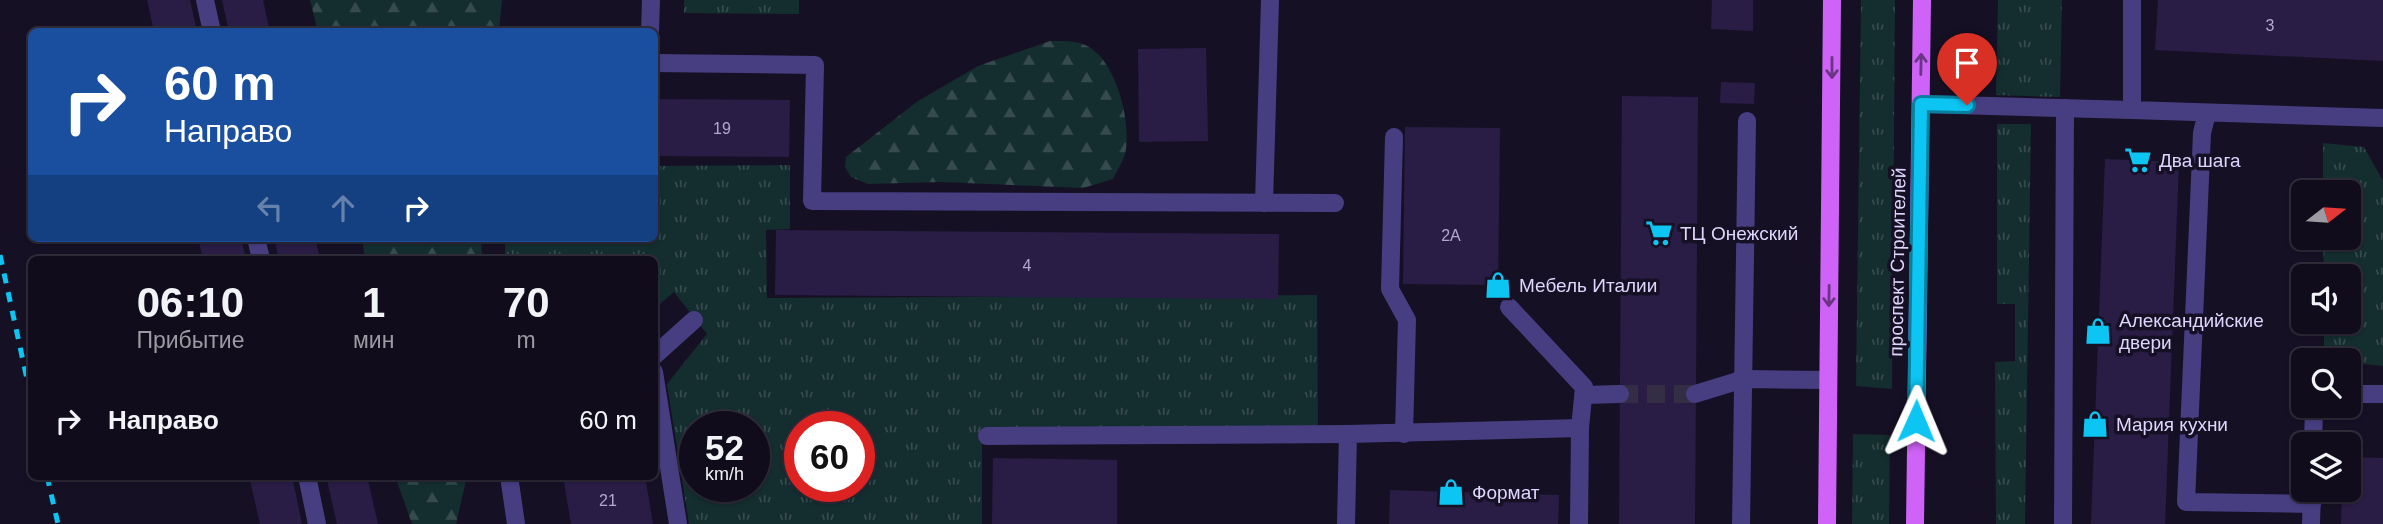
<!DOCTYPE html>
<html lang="ru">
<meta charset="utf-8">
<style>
:root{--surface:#100c1c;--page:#1e1a29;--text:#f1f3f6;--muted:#9c9ba3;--line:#302c3b}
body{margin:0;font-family:Helvetica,sans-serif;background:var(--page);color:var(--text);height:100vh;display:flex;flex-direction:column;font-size:26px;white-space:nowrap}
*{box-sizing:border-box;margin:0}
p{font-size:23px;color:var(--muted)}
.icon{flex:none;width:38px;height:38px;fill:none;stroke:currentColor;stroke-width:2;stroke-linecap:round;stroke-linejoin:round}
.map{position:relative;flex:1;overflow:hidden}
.side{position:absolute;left:28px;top:256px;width:630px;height:224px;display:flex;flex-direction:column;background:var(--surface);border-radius:10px;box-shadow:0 2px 5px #0004,0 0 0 2px var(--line)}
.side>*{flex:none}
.banner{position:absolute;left:28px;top:28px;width:630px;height:214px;border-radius:10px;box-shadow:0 2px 5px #0004,0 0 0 2px var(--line);background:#1a4fa0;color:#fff;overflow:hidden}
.needle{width:46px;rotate:73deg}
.controls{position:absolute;left:2291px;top:180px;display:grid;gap:14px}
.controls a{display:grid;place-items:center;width:70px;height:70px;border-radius:10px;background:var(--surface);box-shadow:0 2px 5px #0004,0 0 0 2px var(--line);font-size:35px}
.speed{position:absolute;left:679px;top:411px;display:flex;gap:14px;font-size:35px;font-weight:700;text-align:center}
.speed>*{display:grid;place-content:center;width:91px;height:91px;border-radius:50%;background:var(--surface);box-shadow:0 2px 5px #0004,0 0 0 2px var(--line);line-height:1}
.speed small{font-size:18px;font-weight:400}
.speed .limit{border:10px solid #d22;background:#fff;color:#111}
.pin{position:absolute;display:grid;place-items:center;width:60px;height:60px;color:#fff;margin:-72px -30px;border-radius:50% 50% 50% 0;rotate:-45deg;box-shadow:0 0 7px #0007}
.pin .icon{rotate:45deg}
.me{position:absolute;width:77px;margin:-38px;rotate:1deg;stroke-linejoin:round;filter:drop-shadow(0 0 5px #0008)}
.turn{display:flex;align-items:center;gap:24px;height:147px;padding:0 21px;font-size:32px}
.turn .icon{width:91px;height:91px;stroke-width:2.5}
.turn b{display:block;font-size:49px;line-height:60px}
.lanes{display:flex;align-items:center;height:66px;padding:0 21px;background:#0003;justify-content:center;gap:35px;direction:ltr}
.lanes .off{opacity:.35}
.eta{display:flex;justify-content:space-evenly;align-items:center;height:119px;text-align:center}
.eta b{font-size:42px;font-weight:800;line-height:49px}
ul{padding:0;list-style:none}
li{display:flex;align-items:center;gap:21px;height:91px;padding:0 21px}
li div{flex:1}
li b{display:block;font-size:26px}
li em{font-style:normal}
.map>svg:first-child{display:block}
.grass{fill:url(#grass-tufts);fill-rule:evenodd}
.forest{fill:url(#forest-firs)}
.building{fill:#291d45}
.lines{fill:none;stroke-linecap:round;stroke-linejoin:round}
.minor-tunnel{stroke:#342e45;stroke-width:18;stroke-dasharray:18 9;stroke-linecap:butt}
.minor{stroke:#473e82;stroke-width:18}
.major{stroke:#cf63f7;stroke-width:18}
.rail{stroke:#0cc5f3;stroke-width:5;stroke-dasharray:10 9;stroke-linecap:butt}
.oneway{stroke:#693584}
.route-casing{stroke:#08809e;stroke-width:18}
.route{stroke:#0cc5f3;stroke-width:12}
.labels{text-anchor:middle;stroke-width:7;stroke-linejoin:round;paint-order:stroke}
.number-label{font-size:16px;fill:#b2a8cf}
.poi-label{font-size:19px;fill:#dfd6fd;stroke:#161025;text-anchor:start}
.street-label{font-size:19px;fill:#dfd6fd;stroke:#161025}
</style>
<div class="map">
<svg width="2383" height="524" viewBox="0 0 2383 524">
<defs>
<pattern id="grass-tufts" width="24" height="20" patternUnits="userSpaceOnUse" patternTransform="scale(1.75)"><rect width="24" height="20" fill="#142d2f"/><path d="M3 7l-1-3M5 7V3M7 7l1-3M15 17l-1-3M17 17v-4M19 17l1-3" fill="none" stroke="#364b4e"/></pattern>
<pattern id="forest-firs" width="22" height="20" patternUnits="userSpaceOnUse" patternTransform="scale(1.75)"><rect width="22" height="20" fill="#142d2f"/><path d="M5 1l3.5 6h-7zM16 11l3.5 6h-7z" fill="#364b4e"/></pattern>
</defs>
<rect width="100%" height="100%" fill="#161025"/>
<g class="grass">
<path d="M684 0H799V14L684 13Z"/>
<path d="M1861 0H1895L1892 389 1856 386Z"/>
<path d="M1998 0H2062L2060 97 1996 95Z"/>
<path d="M1997 124H2031L2025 524H1996L1995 362 2015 361V304H1997Z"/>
<path d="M2323 143 2364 147 2383 181V366L2324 360V322H2348V276H2324L2323 238H2348V192H2323Z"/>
<path d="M790 165V229L766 230 767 298 1317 295 1318 427 982 428V524H689L667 384 707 334 674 292 655 308 654 259H505V238H654L655 166ZM695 427H754V486H695ZM800 427H859V486H800Z"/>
<path d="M1853 434 1890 435 1889 524H1852Z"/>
</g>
<g class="forest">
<path d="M310 0H502L499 31 318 32Z"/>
<path d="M1050 41C1063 41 1081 40 1092 49 1117 67 1130 119 1126 149 1125 159 1117 170 1113 179L1083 188 941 182 868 184 851 177 845 167 846 157 918 101 978 66Z"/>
<path d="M362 238H481L482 259H365Z"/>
<path d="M395 476H467L456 524H412Z"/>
</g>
<g class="building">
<path d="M147 0H190L197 32H154Z"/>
<path d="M222 0H263L270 32H229Z"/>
<path d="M1712 0H1753V31L1711 29Z"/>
<path d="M2158 0H2383V61L2155 50Z"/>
<path d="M1206 48 1208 141 1139 142 1138 49Z"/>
<path d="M1721 82 1755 83 1754 104 1720 103Z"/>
<path d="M1622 96 1698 97 1695 524H1619Z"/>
<path d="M654 99 790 100 789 157 654 156Z"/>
<path d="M1405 127 1500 128 1498 285 1403 284Z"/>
<path d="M2105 159 2179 162 2165 524H2091Z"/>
<path d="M776 230 1279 234 1278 299 775 295Z"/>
<path d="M198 238H241L246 259H203Z"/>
<path d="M274 238H315L320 259H279Z"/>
<path d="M2348 457 2383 458V524H2341L2342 490H2348Z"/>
<path d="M993 458 1117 460V524H992Z"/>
<path d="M249 476H292L302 524H260Z"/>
<path d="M326 476H367L378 524H337Z"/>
<path d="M563 476H645L653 524H571Z"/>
<path d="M1390 490 1559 495 1558 524H1389Z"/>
</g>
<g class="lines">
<path class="minor-tunnel" d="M1620 394H1695"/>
<g class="minor">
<path d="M205 0 212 32"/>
<path d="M2132 0V110L2383 118"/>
<path d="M650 32 651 0"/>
<path d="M654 63 815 65 812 201 1335 203"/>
<path d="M1921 104 2132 110"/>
<path d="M2207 113 2202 133 2186 502 2312 504"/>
<path d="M1394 137 1390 289 1407 320 1404 434"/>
<path d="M1264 203 1270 0"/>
<path d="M256 238 261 259"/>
<path d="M1509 307 1584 387 1580 428 1579 524"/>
<path d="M654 356 694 320"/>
<path d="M654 372 678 524"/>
<path d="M1695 394 1744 379 1828 380"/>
<path d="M2348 394H2383"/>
<path d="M1584 395 1620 394"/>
<path d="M987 436 1348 434"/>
<path d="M2313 444 2314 406"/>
<path d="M307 476 317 524"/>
<path d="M509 476 516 524"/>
<path d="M1346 524 1348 434 1580 428"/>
<path d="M1741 524 1747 121"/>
<path d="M2063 524 2065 108"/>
<path d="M2311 524 2312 490"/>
</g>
<g class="major">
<path d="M1827 524 1832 0"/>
<path d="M1915 524 1922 0"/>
</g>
<g class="rail">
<path d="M0 255 32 402"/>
<path d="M47 476 58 524"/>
</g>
</g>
<defs><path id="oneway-shaft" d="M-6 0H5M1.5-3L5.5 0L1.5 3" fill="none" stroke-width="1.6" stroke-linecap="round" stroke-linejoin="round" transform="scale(1.75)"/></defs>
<g class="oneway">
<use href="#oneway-shaft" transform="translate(1921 64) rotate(-89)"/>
<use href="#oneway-shaft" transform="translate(1832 68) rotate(90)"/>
<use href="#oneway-shaft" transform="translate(1829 296) rotate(91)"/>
</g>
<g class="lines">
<defs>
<path id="route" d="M1916 421 1921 104 1967 105"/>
</defs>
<use href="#route" class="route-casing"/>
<use href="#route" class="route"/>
</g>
<defs>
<symbol id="supermarket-bare" viewBox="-9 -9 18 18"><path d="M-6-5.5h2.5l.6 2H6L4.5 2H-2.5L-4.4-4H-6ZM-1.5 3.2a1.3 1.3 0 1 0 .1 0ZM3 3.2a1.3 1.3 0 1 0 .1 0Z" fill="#0cc5f3" stroke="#161025" stroke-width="2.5" paint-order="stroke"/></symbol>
<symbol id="shop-bare" viewBox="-9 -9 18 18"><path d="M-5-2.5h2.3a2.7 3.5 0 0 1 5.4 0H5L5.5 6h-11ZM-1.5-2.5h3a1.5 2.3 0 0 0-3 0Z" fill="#0cc5f3" stroke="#161025" stroke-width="2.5" paint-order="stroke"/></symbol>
</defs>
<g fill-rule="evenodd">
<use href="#supermarket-bare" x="2119" y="141" width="38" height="38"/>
<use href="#supermarket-bare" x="1640" y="214" width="38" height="38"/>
<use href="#shop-bare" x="1479" y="266" width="38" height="38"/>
<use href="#shop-bare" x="2079" y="312" width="38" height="38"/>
<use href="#shop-bare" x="2076" y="405" width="38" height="38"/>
<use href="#shop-bare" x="1432" y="473" width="38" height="38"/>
</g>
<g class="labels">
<g class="number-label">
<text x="2270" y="31">3</text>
<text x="722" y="134">19</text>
<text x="1451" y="241">2А</text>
<text x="1027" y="271">4</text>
<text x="608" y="506">21</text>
</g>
<g class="poi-label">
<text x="2159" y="167">Два шага</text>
<text x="1680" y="240">ТЦ Онежский</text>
<text x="1519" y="292">Мебель Италии</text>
<text x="2119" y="327">Александийские<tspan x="2119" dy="22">двери</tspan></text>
<text x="2116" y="431">Мария кухни</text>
<text x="1472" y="499">Формат</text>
</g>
<g class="street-label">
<text transform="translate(1897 262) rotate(-89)" y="7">проспект Строителей</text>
</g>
</g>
</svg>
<div class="controls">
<a><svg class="needle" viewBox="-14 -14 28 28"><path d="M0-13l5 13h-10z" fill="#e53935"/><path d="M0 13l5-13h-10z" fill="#9c9ba3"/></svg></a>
<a><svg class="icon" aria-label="sound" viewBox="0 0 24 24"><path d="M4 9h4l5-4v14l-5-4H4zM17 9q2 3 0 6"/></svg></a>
<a><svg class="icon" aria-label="search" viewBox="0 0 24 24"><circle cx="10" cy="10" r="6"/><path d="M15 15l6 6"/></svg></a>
<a><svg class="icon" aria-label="layers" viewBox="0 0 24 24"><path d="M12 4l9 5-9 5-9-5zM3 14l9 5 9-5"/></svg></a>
</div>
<div class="speed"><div>52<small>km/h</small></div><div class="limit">60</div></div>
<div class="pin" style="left:1967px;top:105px;background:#d93025"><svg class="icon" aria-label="arrive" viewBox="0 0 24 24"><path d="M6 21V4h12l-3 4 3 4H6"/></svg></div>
<svg class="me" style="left:1916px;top:421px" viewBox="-20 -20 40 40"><path d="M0-17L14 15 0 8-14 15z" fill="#0cc5f3" stroke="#fff" stroke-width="4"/></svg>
<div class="banner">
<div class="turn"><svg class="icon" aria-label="right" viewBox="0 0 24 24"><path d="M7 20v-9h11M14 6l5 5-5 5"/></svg><div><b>60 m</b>Направо</div></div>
<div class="lanes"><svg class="icon off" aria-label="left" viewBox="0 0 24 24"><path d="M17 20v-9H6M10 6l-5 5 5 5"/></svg><svg class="icon off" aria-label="ahead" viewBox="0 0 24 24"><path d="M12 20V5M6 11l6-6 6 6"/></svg><svg class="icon" aria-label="right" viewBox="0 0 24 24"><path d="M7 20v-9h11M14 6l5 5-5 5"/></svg></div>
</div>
<section class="side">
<div class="eta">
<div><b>06:10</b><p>Прибытие</p></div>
<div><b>1</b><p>мин</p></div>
<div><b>70</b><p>m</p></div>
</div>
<ul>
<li><svg class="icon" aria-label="right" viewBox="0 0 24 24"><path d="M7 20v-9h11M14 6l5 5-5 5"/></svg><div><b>Направо</b></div><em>60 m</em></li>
</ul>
</section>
</div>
